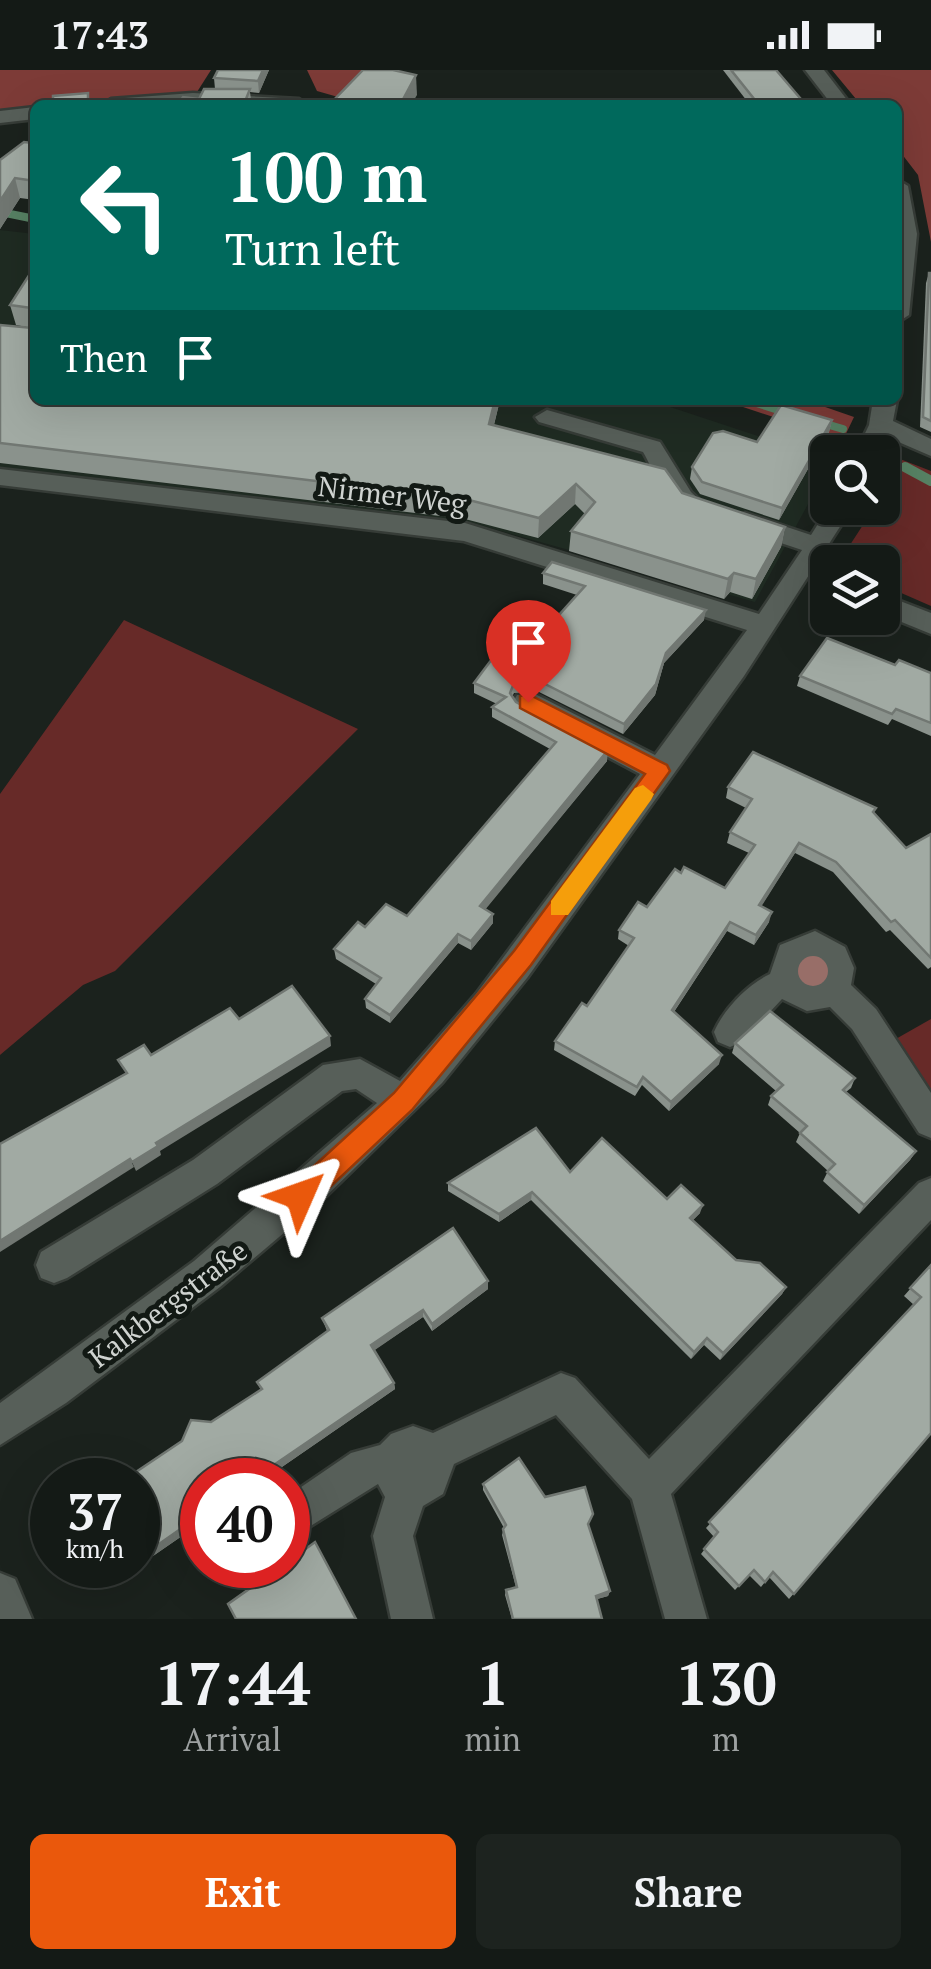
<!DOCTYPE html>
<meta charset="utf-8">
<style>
:root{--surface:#141a16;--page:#1d231f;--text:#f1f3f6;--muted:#9da1a1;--line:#333835;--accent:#ea580c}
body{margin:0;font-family:"PT Serif",serif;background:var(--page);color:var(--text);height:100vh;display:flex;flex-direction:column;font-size:38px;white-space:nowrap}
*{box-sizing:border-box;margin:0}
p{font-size:32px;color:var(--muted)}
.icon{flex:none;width:55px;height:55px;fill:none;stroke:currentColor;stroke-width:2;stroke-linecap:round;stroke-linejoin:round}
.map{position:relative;height:1549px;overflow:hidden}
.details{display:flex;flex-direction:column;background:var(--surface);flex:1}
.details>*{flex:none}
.banner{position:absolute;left:30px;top:30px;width:872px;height:305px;border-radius:15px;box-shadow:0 10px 40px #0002,0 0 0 2px var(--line);background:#00695c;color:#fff;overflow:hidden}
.tools{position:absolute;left:810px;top:365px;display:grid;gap:20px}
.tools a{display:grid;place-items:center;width:90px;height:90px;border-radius:15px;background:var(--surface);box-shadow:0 10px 40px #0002,0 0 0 2px var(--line);font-size:50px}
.speed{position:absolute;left:30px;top:1388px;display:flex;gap:20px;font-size:50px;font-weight:700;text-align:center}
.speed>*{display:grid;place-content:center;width:130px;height:130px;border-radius:50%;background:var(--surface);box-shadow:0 10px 40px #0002,0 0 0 2px var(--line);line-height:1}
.speed small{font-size:25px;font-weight:400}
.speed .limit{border:15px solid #d22;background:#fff;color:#111}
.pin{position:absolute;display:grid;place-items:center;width:85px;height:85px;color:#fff;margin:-102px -42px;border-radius:50% 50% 50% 0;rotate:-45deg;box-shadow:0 0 10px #0007}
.pin .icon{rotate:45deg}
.me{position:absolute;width:110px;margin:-55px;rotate:47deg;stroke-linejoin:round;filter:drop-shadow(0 0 8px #0008)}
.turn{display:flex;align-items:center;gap:35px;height:210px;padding:0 30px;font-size:45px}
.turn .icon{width:130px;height:130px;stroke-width:2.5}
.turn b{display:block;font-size:70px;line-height:85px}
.then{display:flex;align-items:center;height:95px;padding:0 30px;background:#0003;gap:20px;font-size:38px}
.eta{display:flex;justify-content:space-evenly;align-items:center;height:170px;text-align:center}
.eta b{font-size:60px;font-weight:600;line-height:70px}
.cta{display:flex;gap:20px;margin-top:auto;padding:20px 30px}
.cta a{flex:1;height:115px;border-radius:15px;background:var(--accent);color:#fff;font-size:40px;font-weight:600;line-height:115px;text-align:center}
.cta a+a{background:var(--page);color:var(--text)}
.status{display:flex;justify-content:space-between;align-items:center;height:70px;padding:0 50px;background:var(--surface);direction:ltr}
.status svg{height:28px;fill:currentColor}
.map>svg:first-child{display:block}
.built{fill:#1f2b22}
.green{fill:#672a28}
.forest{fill:#7d3b37}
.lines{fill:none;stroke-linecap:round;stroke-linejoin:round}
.stream-far1{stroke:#578264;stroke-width:8}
.stream{stroke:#578264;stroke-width:10}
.minor-casing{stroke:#363c37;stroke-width:5}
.minor{fill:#575f59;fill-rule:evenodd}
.tree{fill:#986e68}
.wall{fill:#8a928c}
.shaded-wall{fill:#717772}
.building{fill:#a1aaa3;stroke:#717772;stroke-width:2.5}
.route{fill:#ea580c;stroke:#983908;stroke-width:2.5}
.slow{fill:#f59e0b}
.labels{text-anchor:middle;stroke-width:10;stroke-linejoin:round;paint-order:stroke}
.street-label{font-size:28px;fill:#cfd3d0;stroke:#121914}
</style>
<div class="status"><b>17:43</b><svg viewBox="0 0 49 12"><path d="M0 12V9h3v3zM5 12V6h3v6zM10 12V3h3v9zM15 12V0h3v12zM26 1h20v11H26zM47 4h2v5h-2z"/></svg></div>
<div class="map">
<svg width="931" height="1549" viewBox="0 0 931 1549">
<rect width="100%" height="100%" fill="#1b221d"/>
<path class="built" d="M0 160 35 164V330H649L828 389 827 399 755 532 469 452 0 398Z"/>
<g class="green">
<path d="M900 389 931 401V536L883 515 882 492 853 490 857 482 848 478 874 438H882L883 423Z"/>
<path d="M124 550 358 659 115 901 83 915 0 985V724Z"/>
<path d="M931 949V1022L894 970Z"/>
</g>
<g class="forest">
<path d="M0 0H211L197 22 0 41Z"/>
<path d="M307 0H382L352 31 317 21Z"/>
<path d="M832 0H931V172L918 105 898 79V35H861Z"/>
<path d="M722 330H805L854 347 843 370Z"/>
</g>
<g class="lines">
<g class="stream-far1">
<path d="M0 142 35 149"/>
<path d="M747 330 791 344"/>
<path d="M819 352 843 359"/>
</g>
<path class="stream" d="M905 397 931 411"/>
<defs>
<g id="minor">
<path d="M805 0H824L851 35H832Z"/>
<path d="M193 23 299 29 308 35H102L111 29Z"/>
<path d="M35 37V49L0 53V41Z"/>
<path d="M898 110 908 116 917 164 909 245 898 252Z"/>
<path d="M873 330H897L893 351 931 369V386L887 367 880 382H856L869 355Z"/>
<path d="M547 340 660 372 691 422 704 434 701 440C670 448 656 404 643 382L539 352 535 347Z"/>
<path d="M0 399 465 453 759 544 802 480 736 458 732 452 736 446 745 443 811 465 828 438H852L744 606 527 908 442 1013 318 1134 220 1217 66 1333 0 1375V1333L194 1191 377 1033 356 1019 342 1021 217 1114 67 1208 54 1213 41 1208 36 1195 41 1182 193 1090 323 995 360 989 400 1011 476 924 640 704 517 639 513 632 517 625H537L655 685 747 560 464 471 0 415Z"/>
<path d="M882 524 931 543V564L882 544Z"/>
<path d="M815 861 845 877 854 898 851 915 876 939 931 1023V1068L919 1063 852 959 830 937 807 941 782 929 742 972 730 977 718 972 714 962C724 939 747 915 770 904L780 875ZM809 888 822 896V907L815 913 802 906V894Z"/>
<path d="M931 1108V1150L671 1424 707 1549H665L632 1429 556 1345 454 1394 443 1424 423 1436 413 1466 433 1549H391L373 1466 385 1427 378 1414 288 1470V1426L351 1383 380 1375 391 1364 413 1356 433 1363 561 1303 575 1308 649 1389 919 1113Z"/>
<path d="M0 1503 15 1509 32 1549H0Z"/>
</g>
</defs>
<use href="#minor" class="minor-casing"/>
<use href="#minor" class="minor"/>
</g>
<circle class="tree" cx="813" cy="901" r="15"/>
<g class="wall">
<path d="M218 0H269L259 23 250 22 251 30 199 29 215 19 214 8Z"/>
<path d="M723 0H776L806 35H750Z"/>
<path d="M35 64V130L20 128 0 159V90L32 73Z"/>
<path d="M35 196 500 330 494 355 682 423 785 457 781 477 752 529 730 522 724 529 569 481 571 461 585 444 575 434 538 468 465 449 0 393V255L32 258 16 255 10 235Z"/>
<path d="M929 203H931V362L920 357 926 213Z"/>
<path d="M832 350 829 362 779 450 700 424 690 409 692 397 757 372Z"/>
<path d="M543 503 704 550 664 593 655 625 623 664 539 622 514 623 512 627 516 632 607 691 485 839 493 844V853L471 880 458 873 390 953 366 938 365 929 376 914 336 889 334 879 365 857 407 846 550 679 492 647V637L497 634 474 623V613L512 597 577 525 543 514Z"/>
<path d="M895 595 931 603V666L892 649 888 655 797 616 800 606Z"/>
<path d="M728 717 874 743 906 778 931 764V897L928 899 890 860 886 862 833 802 795 783 761 836 769 852 754 875 727 861 674 942 719 994 669 1041 642 1015 635 1026 554 980 555 971 587 936 629 876 618 869 619 860 647 837 725 818 749 783 727 773 730 762 746 738 726 728Z"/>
<path d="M735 973 855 1008 851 1018 846 1022 916 1081 910 1090 859 1144 823 1111 828 1101 796 1072 800 1063 768 1035 771 1026 776 1021 732 983Z"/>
<path d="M570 1102 667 1129 700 1143 693 1150 736 1190 786 1217 782 1224 720 1290 704 1275 691 1289 531 1130 499 1152 448 1121V1113Z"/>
<path d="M931 1195V1363L789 1529 769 1507 761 1517 749 1505 735 1520 701 1484 714 1467 706 1458 914 1235 904 1226Z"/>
<path d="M488 1211V1219L432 1261 423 1247 374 1280 394 1313 395 1319 153 1486 149 1481 261 1320 257 1312 327 1261 322 1248Z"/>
<path d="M483 1414 545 1427 588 1455 610 1521 608 1526 597 1529 602 1549H512L505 1525 506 1520 516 1517 502 1465 504 1458 483 1420Z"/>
</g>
<g class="shaded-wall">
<path d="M263 0H269L259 23 258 11Z"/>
<path d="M416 5 417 25 411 35H400Z"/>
<path d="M15 108 20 128 0 159V131Z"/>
<path d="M495 330H500L489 374V354Z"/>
<path d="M832 350 829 362 779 450 782 438Z"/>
<path d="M576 414 575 434 538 468 539 448Z"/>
<path d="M785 457 781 477 752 529 756 509Z"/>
<path d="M734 503 730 522 724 529 728 509Z"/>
<path d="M706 540 704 550 664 593 655 625 623 664 624 654 666 583Z"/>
<path d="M608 680 607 691 480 846V836Z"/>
<path d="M799 773 795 783 756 845 759 835Z"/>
<path d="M772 842 769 852 754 875 756 865Z"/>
<path d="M493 844V853L471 880V871Z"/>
<path d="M730 852 727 861 669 949 672 940Z"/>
<path d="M458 864V873L390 953V945Z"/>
<path d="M330 966 331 976 160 1081 161 1085 136 1101 132 1092 156 1073Z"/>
<path d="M722 985 719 994 669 1041 671 1032Z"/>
<path d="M916 1081 910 1090 859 1144 864 1135Z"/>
<path d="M130 1089 134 1097 0 1182V1171Z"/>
<path d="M532 1122 531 1130 499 1152V1144Z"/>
<path d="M703 1135 700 1143 687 1156 690 1148Z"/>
<path d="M488 1211V1219L432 1261V1254Z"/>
<path d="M786 1217 782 1224 720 1290 723 1283Z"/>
<path d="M423 1240V1247L372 1282 371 1275Z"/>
<path d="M707 1268 704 1275 691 1289 694 1282Z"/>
<path d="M394 1313 395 1319 263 1410H252Z"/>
<path d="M202 1444V1452L153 1486 149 1481Z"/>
<path d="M610 1521 608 1526 594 1530 596 1526Z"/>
</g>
<g class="building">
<path d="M218 0H263L258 11 214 8Z"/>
<path d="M363 0H393L416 5 400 35H329Z"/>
<path d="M731 0H776L806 35H759Z"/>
<path d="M204 19H250L246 29 292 35H178L183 27 199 29Z"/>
<path d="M88 23V35H53V26Z"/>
<path d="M35 64V111L15 108 0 131V90L24 72 32 73Z"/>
<path d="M35 196V330H495L489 354 665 399 682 423 785 457 756 509 734 503 728 509 571 461 595 432 576 414 539 448 465 429 0 373V255L32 258V238L10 235Z"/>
<path d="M929 203H931V351L923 347Z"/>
<path d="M781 335 832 350 782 438 702 412 692 397 713 363 723 361 757 372Z"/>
<path d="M552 492 706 540 666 583 656 614 624 654 539 611 514 613 510 623 516 632 608 680 480 836 493 844 471 871 458 864 390 945 365 929 381 908 334 879 358 852 365 857 386 834 407 846 556 672 492 637 506 627 474 613 492 589 512 597 585 516 543 503Z"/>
<path d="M827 568 895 595 899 590 931 603V653L896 639 892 644 800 606Z"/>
<path d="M753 682 876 738 873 742 906 778 931 764V888L895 850 891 852 836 792 799 773 759 835 772 842 756 865 730 852 672 940 722 985 671 1032 643 1007 637 1017 555 971 582 933 587 936 634 868 619 860 638 832 647 837 675 799 681 803 684 797 725 818 755 775 730 762 752 729 728 717Z"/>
<path d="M292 916 330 966 156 1073 158 1076 132 1092 130 1089 0 1171V1074L127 1003 118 990 144 975 151 985 230 938 239 949Z"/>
<path d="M770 941 855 1008 843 1020 916 1081 864 1135 827 1102 835 1094 800 1063 807 1056 771 1026 783 1015 735 973Z"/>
<path d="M536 1058 570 1102 602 1068 667 1129 681 1115 703 1135 690 1148 736 1190 760 1193 786 1217 723 1283 707 1268 694 1282 532 1122 499 1144 448 1113Z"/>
<path d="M453 1158 488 1211 432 1254 423 1240 371 1275 394 1313 252 1410H202V1444L149 1481 138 1458V1410H124L182 1371 191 1350 211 1352 262 1319 257 1312 329 1260 322 1248Z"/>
<path d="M931 1195V1363L794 1524 773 1502 765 1512 754 1500 739 1516 704 1479 718 1462 709 1452 921 1227 910 1218Z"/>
<path d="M519 1388 545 1427 585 1417 593 1444 588 1454 610 1521 596 1526 602 1549H513L506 1520 517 1517 503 1459 506 1455 483 1414Z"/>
<path d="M315 1472 356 1549H236L228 1534 283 1495H288V1492Z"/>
</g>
<path class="route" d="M528 624 667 695 670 701 531 895 412 1040 310 1136 300 1139 291 1136 287 1126 291 1117 394 1023 514 881 645 704 520 638V626Z"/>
<path class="slow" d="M643 715 654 724 651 730 568 845H551V831L635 718Z"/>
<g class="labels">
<g class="street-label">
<text transform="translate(392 425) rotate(7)" y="10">Nirmer Weg</text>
<text transform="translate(168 1234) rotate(-37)" y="10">Kalkbergstraße</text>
</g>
</g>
</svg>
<div class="tools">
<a><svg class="icon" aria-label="search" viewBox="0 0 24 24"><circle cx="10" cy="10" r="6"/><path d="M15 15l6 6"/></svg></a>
<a><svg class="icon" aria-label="layers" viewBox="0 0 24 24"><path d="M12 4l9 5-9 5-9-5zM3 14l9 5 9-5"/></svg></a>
</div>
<div class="speed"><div>37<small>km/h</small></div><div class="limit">40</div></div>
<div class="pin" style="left:528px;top:632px;background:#d93025"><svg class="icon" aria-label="arrive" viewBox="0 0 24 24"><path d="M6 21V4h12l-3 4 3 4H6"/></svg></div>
<svg class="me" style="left:300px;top:1126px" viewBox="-20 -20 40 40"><path d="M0-17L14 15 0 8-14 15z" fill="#ea580c" stroke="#fff" stroke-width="4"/></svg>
<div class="banner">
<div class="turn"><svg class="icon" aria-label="left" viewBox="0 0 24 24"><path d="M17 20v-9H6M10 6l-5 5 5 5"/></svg><div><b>100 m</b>Turn left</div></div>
<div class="then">Then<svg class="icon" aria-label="arrive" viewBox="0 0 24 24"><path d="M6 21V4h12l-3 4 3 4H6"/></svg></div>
</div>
</div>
<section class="details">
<div class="eta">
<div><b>17:44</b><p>Arrival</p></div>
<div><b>1</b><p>min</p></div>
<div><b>130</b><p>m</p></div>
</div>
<div class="cta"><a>Exit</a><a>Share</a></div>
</section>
